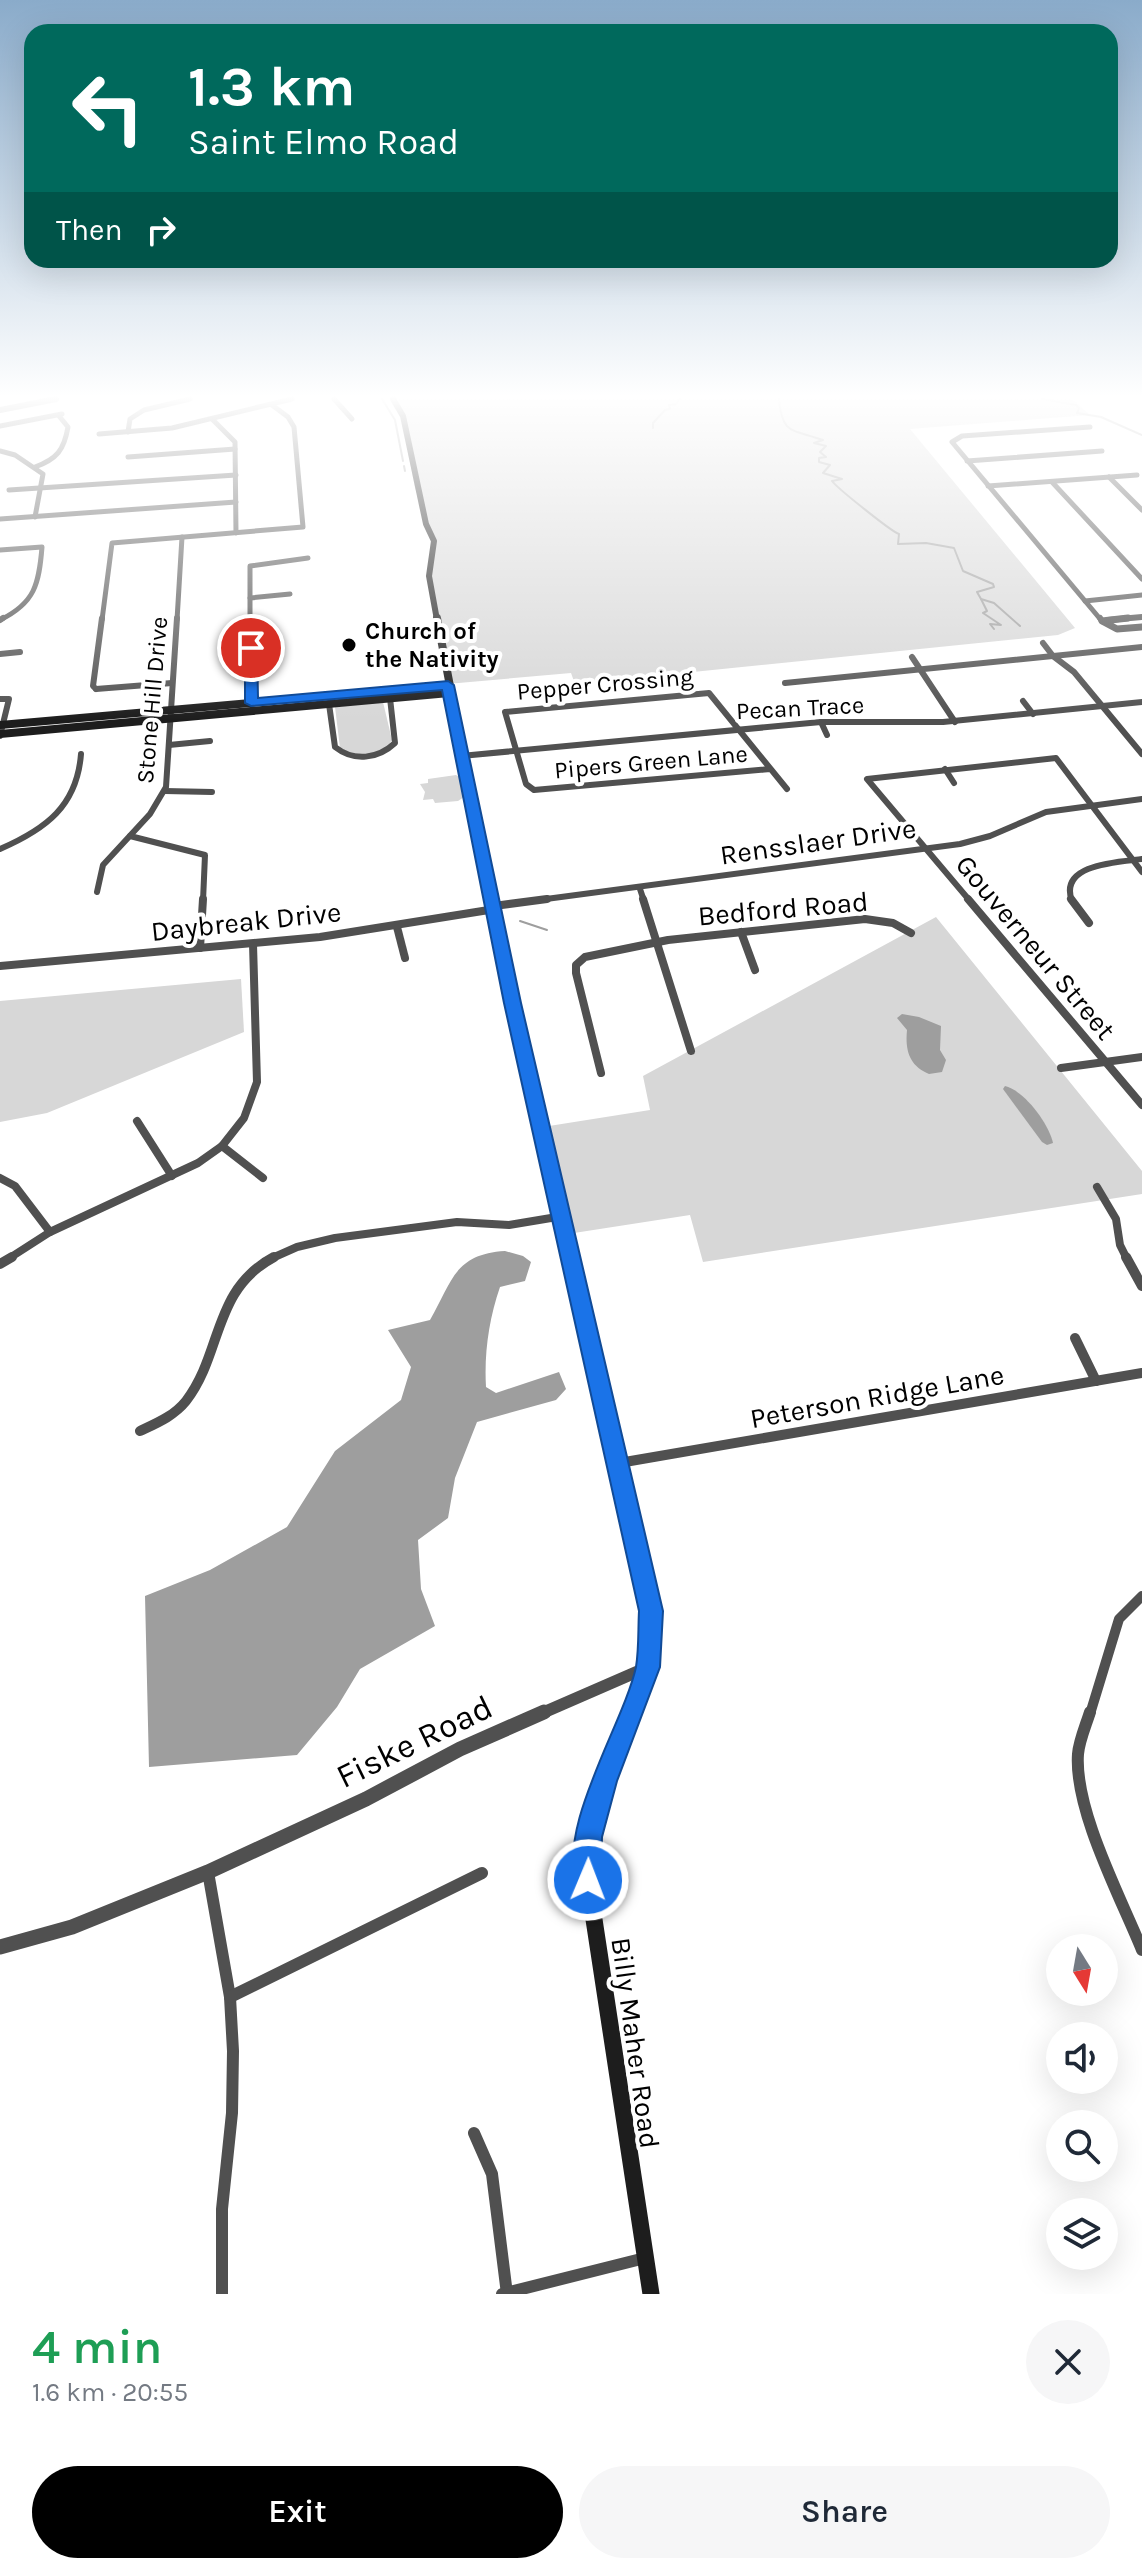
<!DOCTYPE html>
<meta charset="utf-8">
<style>
:root{--surface:#fff;--page:#f6f6f7;--text:#1f2937;--muted:#747a83;--accent:#000}
body{margin:0;font-family:Karla,sans-serif;background:var(--page);color:var(--text);height:100vh;display:flex;flex-direction:column;font-size:30px;white-space:nowrap}
*{box-sizing:border-box;margin:0}
p{font-size:26px;color:var(--muted)}
.icon{flex:none;width:44px;height:44px;fill:none;stroke:currentColor;stroke-width:2;stroke-linecap:round;stroke-linejoin:round}
.map{position:relative;height:2294px;overflow:hidden}
.drawer{display:flex;flex-direction:column;background:var(--surface);flex:1}
.drawer>*{flex:none}
.banner{position:absolute;left:24px;top:24px;width:1094px;height:244px;border-radius:24px;box-shadow:0 8px 32px #0002;background:#00695c;color:#fff;overflow:hidden}
.needle{width:52px;rotate:169deg}
.controls{position:absolute;left:1046px;top:1934px;display:grid;gap:16px}
.controls a{display:grid;place-items:center;width:72px;height:72px;border-radius:50%;background:var(--surface);box-shadow:0 8px 32px #0002;font-size:40px}
.pin{position:absolute;display:grid;place-items:center;width:68px;height:68px;color:#fff;margin:-34px;border:4px solid #fff;border-radius:50%;box-shadow:0 2px 8px #0007}
.me{position:absolute;width:88px;margin:-44px;rotate:1deg;stroke-linejoin:round;filter:drop-shadow(0 0 6px #0008)}
.turn{display:flex;align-items:center;gap:28px;height:168px;padding:0 32px;font-size:36px}
.turn .icon{width:104px;height:104px;stroke-width:2.5}
.turn b{display:block;font-size:56px;line-height:68px}
.then{display:flex;align-items:center;height:76px;padding:0 32px;background:#0003;gap:16px;font-size:30px}
.round{display:grid;place-items:center;flex:none;width:84px;height:84px;border-radius:42px;background:var(--page)}
.overview{display:flex;align-items:center;justify-content:space-between;height:136px;padding:0 32px}
h1{font-size:48px;font-weight:600;line-height:60px;color:#1e9e55}
.primary-button{display:flex;gap:16px;margin-top:auto;padding:16px 32px}
.primary-button a{flex:1;height:92px;border-radius:48px;background:var(--accent);color:#fff;font-size:32px;font-weight:600;line-height:92px;text-align:center}
.primary-button a+a{background:var(--page);color:var(--text)}
.map>svg:first-child{display:block}
.green{fill:#d7d7d7}
.water{fill:#9e9e9e}
.lines{fill:none;stroke-linecap:round;stroke-linejoin:round}
.stream{stroke:#9e9e9e;stroke-width:2}
.minor-far4{stroke:#505050;stroke-width:5}
.minor-far3{stroke:#505050;stroke-width:6}
.minor-far2{stroke:#505050;stroke-width:8}
.minor-far1{stroke:#505050;stroke-width:10}
.minor{stroke:#505050;stroke-width:12}
.tertiary-far3{stroke:#505050;stroke-width:6}
.tertiary-far2{stroke:#505050;stroke-width:7}
.tertiary-far1{stroke:#505050;stroke-width:12}
.tertiary{stroke:#505050;stroke-width:15}
.secondary-far4{stroke:#1d1d1d;stroke-width:6}
.secondary-far3{stroke:#1d1d1d;stroke-width:8}
.secondary-far2{stroke:#1d1d1d;stroke-width:10}
.secondary-far1{stroke:#1d1d1d;stroke-width:13}
.secondary{stroke:#1d1d1d;stroke-width:17}
.route{fill:#1a73e8;stroke:#114b97;stroke-width:2}
.poi-dot{fill:#000;stroke:#fff;stroke-width:3}
.labels{text-anchor:middle;stroke-width:8;stroke-linejoin:round;paint-order:stroke}
.far-poi-label{font-size:24px;font-weight:bold;fill:#000;stroke:#fff;text-anchor:start}
.far-street-label{font-size:24px;fill:#000;stroke:#fff}
.street-label{font-size:28px;fill:#000;stroke:#fff}
.near-street-label{font-size:34px;fill:#000;stroke:#fff}
</style>
<div class="map">
<svg width="1142" height="2294" viewBox="0 0 1142 2294">
<rect width="100%" height="100%" fill="#fff"/>
<g class="green">
<path d="M398 399H1072L1090 415 910 429 1075 628 1058 635 575 684 571 673 447 684 429 573 434 543 415 488Z"/>
<path d="M383 702 392 740C381 758 357 757 340 748L335 707Z"/>
<path d="M456 775 463 779 467 795 458 801 435 803 433 799 423 800 425 792 420 784 428 783V779Z"/>
<path d="M936 917 1142 1171V1194L703 1262 690 1215 574 1233 549 1126 650 1110 643 1076Z"/>
<path d="M241 979 244 1032 47 1113 0 1122V1001Z"/>
</g>
<g class="water">
<path d="M902 1014 919 1017 941 1026 940 1050 946 1060 942 1072 929 1074C909 1066 905 1050 907 1030L897 1018Z"/>
<path d="M1005 1086C1025 1091 1049 1124 1053 1143L1047 1145 1042 1142 1003 1089Z"/>
<path d="M505 1251 523 1256 531 1262 525 1281 500 1287C489 1319 484 1353 486 1387L496 1393 559 1372 566 1389 556 1400 477 1422 455 1478 448 1518 418 1540 421 1589 435 1626 360 1669 337 1707 297 1755 149 1767 145 1596 210 1570 287 1527 335 1451 401 1400 411 1367 388 1330 430 1320C452 1282 454 1254 505 1251Z"/>
</g>
<g class="lines">
<g class="stream">
<path d="M382 399 395 420 403 461"/>
<path d="M779 399C782 435 792 429 823 440L814 443 826 446 820 452 826 457 819 458V462L830 465 823 473 842 479 832 481C837 488 892 532 899 534L898 544 926 543 954 548 963 571 993 584 994 587 977 592 981 599 994 603 1020 626"/>
<path d="M1042 399 1076 405 1079 408 1077 413 1101 417 1142 435"/>
<path d="M653 428V423L665 410 670 409 669 405 676 404 680 399"/>
<path d="M404 466 405 471"/>
<path d="M981 599 987 611 983 613 1001 625 990 624 994 629"/>
<path d="M520 921 547 930"/>
</g>
<g class="minor-far4">
<path d="M334 399 352 419"/>
<path d="M212 419 235 442 236 533"/>
<path d="M0 426 62 414"/>
<path d="M1090 427 962 436 952 442 1101 620"/>
<path d="M128 432 130 419 144 410 190 399"/>
<path d="M99 434 172 428 292 399"/>
<path d="M0 451 15 455 43 474 35 517"/>
<path d="M128 457 235 449"/>
<path d="M967 461 1102 451"/>
<path d="M35 467C57 459 64 450 68 427L59 416"/>
<path d="M1109 477 1142 510"/>
<path d="M1052 482 1142 579"/>
<path d="M988 486 1137 475"/>
<path d="M9 490 236 475"/>
<path d="M0 519 236 502"/>
<path d="M0 550 42 547C39 584 35 603 0 620"/>
<path d="M250 598 290 594"/>
<path d="M1085 601 1142 595"/>
<path d="M102 620 112 543 303 527 294 427 288 417 272 405"/>
<path d="M177 620 182 537"/>
<path d="M250 620V566L308 558"/>
</g>
<g class="minor-far3">
<path d="M250 618 251 703"/>
<path d="M1100 618 1102 621"/>
<path d="M0 620 3 618"/>
<path d="M1043 643 1053 656 1074 672 1142 754"/>
<path d="M0 654 20 652"/>
<path d="M912 657 955 722"/>
<path d="M785 683 1142 647"/>
<path d="M96 689 93 686 102 618"/>
<path d="M96 689 172 683"/>
<path d="M0 699H9L0 736"/>
<path d="M1023 701 1033 714"/>
<path d="M329 704 335 747C354 762 378 759 395 743L390 698"/>
<path d="M821 722 827 735"/>
<path d="M169 745 210 741"/>
<path d="M461 756 821 722H943L1142 702"/>
<path d="M770 769 534 790 526 784 505 712 709 693 787 789"/>
<path d="M945 769 954 783"/>
<path d="M165 791 212 792"/>
<path d="M130 836 205 855 203 901"/>
<path d="M0 849C46 829 77 806 81 754"/>
<path d="M640 889 644 901"/>
<path d="M97 892 103 865 150 814 166 787 177 618"/>
<path d="M531 901 960 844 990 836 1046 812 1142 799"/>
<path d="M970 901 867 779 1056 758 1142 872"/>
<path d="M1072 901C1058 864 1118 862 1142 859"/>
</g>
<g class="minor-far2">
<path d="M643 899 691 1051"/>
<path d="M968 899 1142 1105"/>
<path d="M1071 899 1089 923"/>
<path d="M494 906 547 899"/>
<path d="M397 927 405 958"/>
<path d="M741 932 755 970"/>
<path d="M200 948 203 899"/>
<path d="M0 966 320 937 495 909"/>
<path d="M1061 1068 1142 1057"/>
<path d="M601 1073 576 973V965L585 957 668 940 865 919 893 923 911 933"/>
<path d="M137 1121 172 1176"/>
<path d="M222 1146 263 1178"/>
<path d="M0 1178 15 1186 50 1232"/>
<path d="M1097 1187 1116 1219 1120 1245 1127 1259"/>
<path d="M8 1259 50 1232 198 1163 222 1146 244 1118 257 1082 253 944"/>
<path d="M270 1259 297 1247 335 1238 457 1222 509 1225 563 1216"/>
</g>
<g class="minor-far1">
<path d="M1126 1257 1142 1286"/>
<path d="M0 1264 12 1257"/>
<path d="M1075 1338 1096 1381"/>
<path d="M140 1431C157 1423 174 1416 186 1401 223 1353 212 1290 274 1257"/>
<path d="M619 1463 1142 1373"/>
<path d="M1090 1714 1119 1619 1142 1596"/>
</g>
<g class="minor">
<path d="M1090 1712C1086 1725 1079 1741 1078 1754 1074 1810 1121 1898 1142 1950"/>
<path d="M208 1872 230 1997 233 2051 232 2113 222 2209V2294"/>
<path d="M230 1997 482 1873"/>
<path d="M474 2133 492 2174 507 2294"/>
<path d="M502 2294 645 2258"/>
</g>
<g class="tertiary-far3">
<path d="M0 410 56 399"/>
<path d="M1108 620 1142 617"/>
</g>
<path class="tertiary-far2" d="M1128 618 1102 621 1117 629 1142 627"/>
<path class="tertiary-far1" d="M540 1714 648 1667"/>
<path class="tertiary" d="M0 1947 72 1927 208 1872 366 1799 460 1749 544 1712"/>
<path class="secondary-far4" d="M393 399 403 416 426 524 434 541 429 576 437 620"/>
<g class="secondary-far3">
<path d="M437 618 491 901"/>
<path d="M388 691 448 685"/>
<path d="M0 725 272 701"/>
<path d="M0 734 449 693"/>
</g>
<path class="secondary-far2" d="M490 899 570 1259"/>
<path class="secondary-far1" d="M570 1257 651 1611 648 1667 630 1714"/>
<path class="secondary" d="M631 1712 604 1781 589 1837 588 1880 651 2294"/>
</g>
<linearGradient id="sky" x2="0" y2="1"><stop stop-color="#8aabca"/><stop offset="0.55" stop-color="#fff"/><stop offset="1" stop-color="#fff" stop-opacity="0"/></linearGradient>
<rect width="1142" height="720" fill="url(#sky)"/>
<path class="route" d="M251 644 257 648 258 698 448 681 454 685 521 1003 663 1611 660 1667 617 1781 602 1837 601 1880 597 1889 588 1893 578 1889C554 1829 623 1726 636 1667 639 1649 638 1629 639 1611L504 1003 442 690 251 706 245 703V648Z"/>
<circle class="poi-dot" cx="349" cy="645" r="8"/>
<g class="labels">
<g class="far-poi-label">
<text x="365" y="639">Church of<tspan x="365" dy="28">the Nativity</tspan></text>
</g>
<g class="far-street-label">
<text transform="translate(605 684) rotate(-5)" y="8">Pepper Crossing</text>
<text transform="translate(152 700) rotate(-85)" y="8">Stone Hill Drive</text>
<text transform="translate(800 708) rotate(-3)" y="8">Pecan Trace</text>
<text transform="translate(651 762) rotate(-5)" y="8">Pipers Green Lane</text>
</g>
<g class="street-label">
<text transform="translate(818 841) rotate(-8)" y="10">Rensslaer Drive</text>
<text transform="translate(783 908) rotate(-5)" y="10">Bedford Road</text>
<text transform="translate(246 921) rotate(-6)" y="10">Daybreak Drive</text>
<text transform="translate(1036 947) rotate(50)" y="10">Gouverneur Street</text>
<text transform="translate(877 1396) rotate(-10)" y="10">Peterson Ridge Lane</text>
<text transform="translate(636 2043) rotate(82)" y="10">Billy Maher Road</text>
</g>
<g class="near-street-label">
<text transform="translate(414 1741) rotate(-26)" y="12">Fiske Road</text>
</g>
</g>
</svg>
<div class="controls">
<a><svg class="needle" viewBox="-14 -14 28 28"><path d="M0-13l5 13h-10z" fill="#e53935"/><path d="M0 13l5-13h-10z" fill="#747a83"/></svg></a>
<a><svg class="icon" aria-label="sound" viewBox="0 0 24 24"><path d="M4 9h4l5-4v14l-5-4H4zM17 9q2 3 0 6"/></svg></a>
<a><svg class="icon" aria-label="search" viewBox="0 0 24 24"><circle cx="10" cy="10" r="6"/><path d="M15 15l6 6"/></svg></a>
<a><svg class="icon" aria-label="layers" viewBox="0 0 24 24"><path d="M12 4l9 5-9 5-9-5zM3 14l9 5 9-5"/></svg></a>
</div>
<div class="pin" style="left:251px;top:648px;background:#d93025"><svg class="icon" aria-label="arrive" viewBox="0 0 24 24"><path d="M6 21V4h12l-3 4 3 4H6"/></svg></div>
<svg class="me" style="left:588px;top:1880px" viewBox="-20 -20 40 40"><circle r="17" fill="#1a73e8" stroke="#fff" stroke-width="3"/><path d="M0-11L8 9 0 5-8 9z" fill="#fff"/></svg>
<div class="banner">
<div class="turn"><svg class="icon" aria-label="left" viewBox="0 0 24 24"><path d="M17 20v-9H6M10 6l-5 5 5 5"/></svg><div><b>1.3 km</b>Saint Elmo Road</div></div>
<div class="then">Then<svg class="icon" aria-label="right" viewBox="0 0 24 24"><path d="M7 20v-9h11M14 6l5 5-5 5"/></svg></div>
</div>
</div>
<section class="drawer">
<div class="overview"><div><h1>4 min</h1><p>1.6 km · 20:55</p></div><a class="round"><svg class="icon" aria-label="close" viewBox="0 0 24 24"><path d="M6 6l12 12M18 6L6 18"/></svg></a></div>
<div class="primary-button"><a>Exit</a><a>Share</a></div>
</section>
